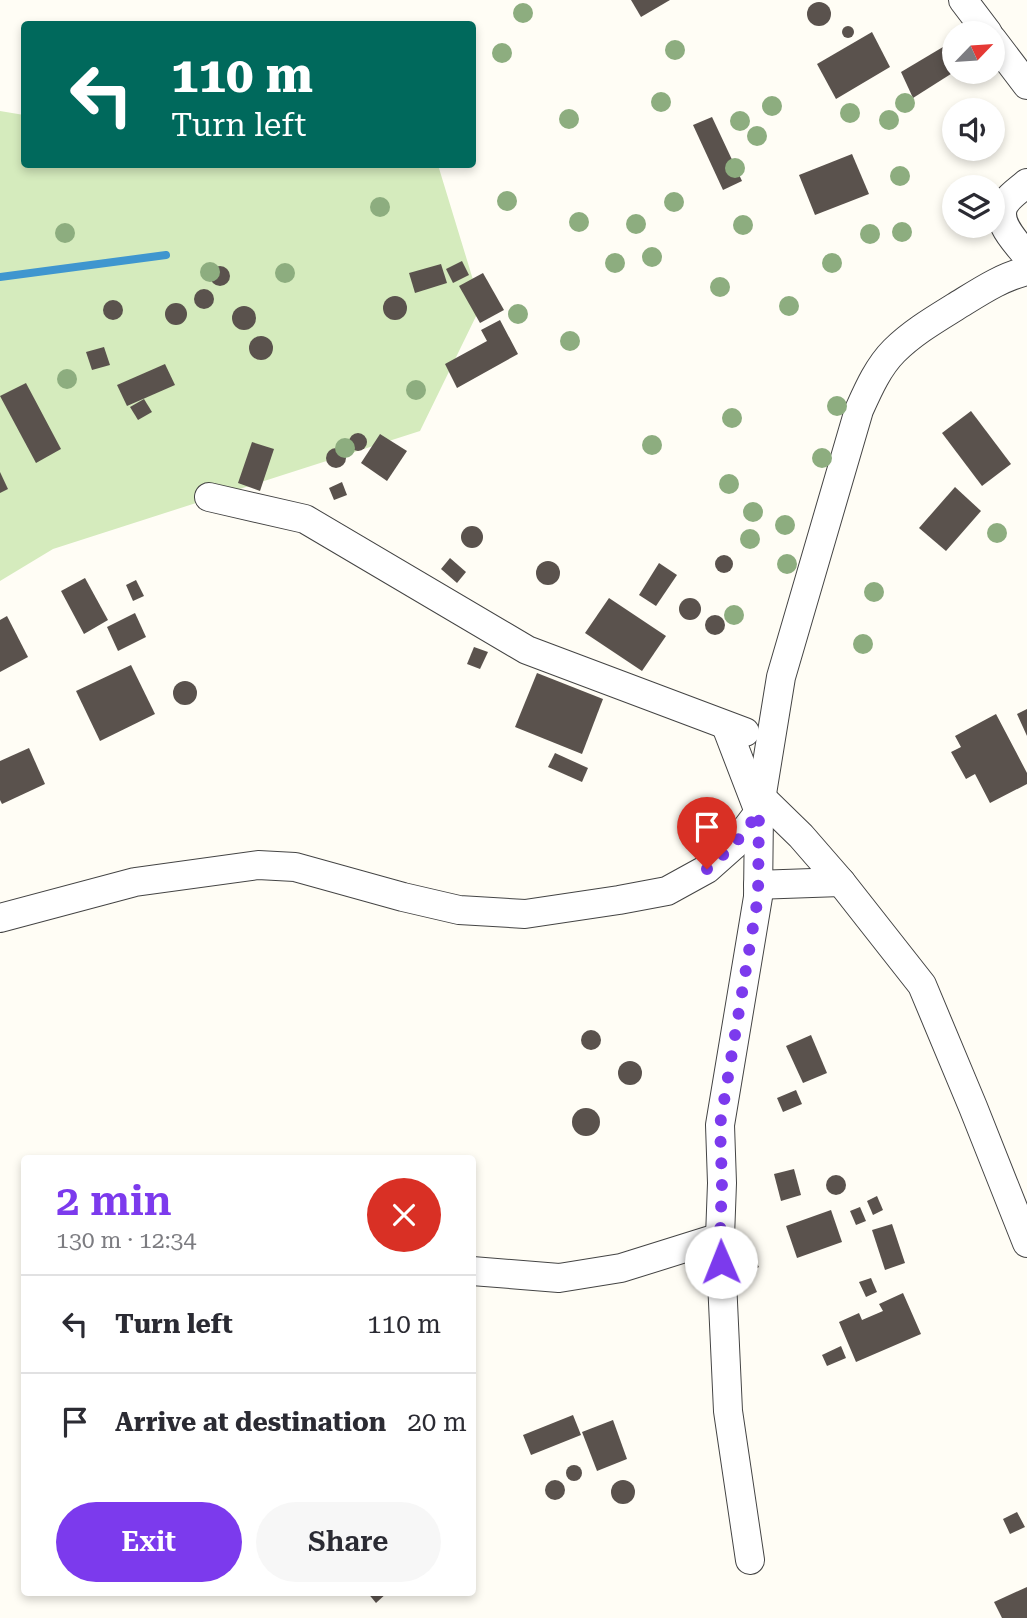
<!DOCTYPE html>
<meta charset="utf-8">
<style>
:root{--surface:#fff;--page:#f7f7f7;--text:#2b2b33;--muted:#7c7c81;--line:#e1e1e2;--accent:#7c3aed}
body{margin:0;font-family:"Roboto Serif",serif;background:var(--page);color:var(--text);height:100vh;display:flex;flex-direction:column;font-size:26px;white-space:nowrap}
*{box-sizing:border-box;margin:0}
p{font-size:23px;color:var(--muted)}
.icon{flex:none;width:38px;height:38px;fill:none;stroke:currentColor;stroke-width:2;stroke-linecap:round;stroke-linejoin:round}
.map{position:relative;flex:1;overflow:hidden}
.panel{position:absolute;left:21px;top:1155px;width:455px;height:441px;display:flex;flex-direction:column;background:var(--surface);border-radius:7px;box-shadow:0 4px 10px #0003}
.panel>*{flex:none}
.hud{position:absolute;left:21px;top:21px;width:455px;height:147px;border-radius:7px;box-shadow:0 4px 10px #0003;background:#00695c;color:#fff;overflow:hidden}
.needle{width:46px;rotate:65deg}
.controls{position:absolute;left:942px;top:21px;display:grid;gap:14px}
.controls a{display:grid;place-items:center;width:63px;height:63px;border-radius:50%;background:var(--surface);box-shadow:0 4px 10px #0003;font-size:35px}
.pin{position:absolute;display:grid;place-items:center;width:60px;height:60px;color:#fff;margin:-72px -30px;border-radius:50% 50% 50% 0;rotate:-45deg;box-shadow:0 0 7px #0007}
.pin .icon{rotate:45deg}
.me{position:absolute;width:77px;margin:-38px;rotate:359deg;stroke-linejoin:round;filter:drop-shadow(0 0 5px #0008)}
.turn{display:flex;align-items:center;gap:24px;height:147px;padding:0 35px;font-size:32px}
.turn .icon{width:91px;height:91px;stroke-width:2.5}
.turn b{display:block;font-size:49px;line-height:60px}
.round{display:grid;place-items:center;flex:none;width:74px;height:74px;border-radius:37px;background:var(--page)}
.overview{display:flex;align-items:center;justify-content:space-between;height:119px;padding:0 35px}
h1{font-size:42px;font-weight:600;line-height:52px;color:var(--accent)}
.cta{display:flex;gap:14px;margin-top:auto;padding:14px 35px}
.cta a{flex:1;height:80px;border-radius:42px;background:var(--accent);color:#fff;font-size:28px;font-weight:600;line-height:80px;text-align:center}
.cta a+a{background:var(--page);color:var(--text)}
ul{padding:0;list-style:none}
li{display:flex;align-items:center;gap:21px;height:98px;padding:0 35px;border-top:2px solid var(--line)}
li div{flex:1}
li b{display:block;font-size:26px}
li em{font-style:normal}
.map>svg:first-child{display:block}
.green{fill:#d5ebbd}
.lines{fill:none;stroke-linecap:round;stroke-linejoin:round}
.stream{stroke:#3f96cf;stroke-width:8}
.building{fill:#5a524d}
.street-casing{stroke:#444;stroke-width:30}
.street{stroke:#fff;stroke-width:28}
.tree{fill:#8dad7f}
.route{stroke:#7c3aed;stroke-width:12;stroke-dasharray:0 21.6}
</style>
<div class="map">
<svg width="1027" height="1618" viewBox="0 0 1027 1618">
<rect width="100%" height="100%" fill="#fffdf5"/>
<path class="green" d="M0 111 24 115V164L438 165 481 306 420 431 53 549 0 581Z"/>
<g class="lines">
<path class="stream" d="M0 277 166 255"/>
</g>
<g class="building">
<path d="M631 0H670L641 17Z"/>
<circle cx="819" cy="14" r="12"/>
<circle cx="848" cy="32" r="6"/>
<path d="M872 32 890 67 836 99 817 64Z"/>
<path d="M948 44 954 57V72L913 98 901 72Z"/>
<path d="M971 101 977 103 982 110H959L961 106 965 102Z"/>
<path d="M712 117 742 181 723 190 693 125Z"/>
<path d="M852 154 869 194 815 215 799 175Z"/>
<path d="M462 261 469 275 453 283 446 269Z"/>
<path d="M441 264 447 283 415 293 409 273Z"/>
<circle cx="220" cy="276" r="10"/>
<path d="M483 273 504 310 480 323 459 286Z"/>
<circle cx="204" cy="299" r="10"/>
<circle cx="395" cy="308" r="12"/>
<circle cx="113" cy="310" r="10"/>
<circle cx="176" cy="314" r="11"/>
<circle cx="244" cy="318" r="12"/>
<path d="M500 320 518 354 457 388 445 364 487 341 481 330Z"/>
<circle cx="261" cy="348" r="12"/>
<path d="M104 347 110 365 92 370 86 352Z"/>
<path d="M165 364 175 385 127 406 117 385Z"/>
<path d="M26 383 61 449 36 463 0 396Z"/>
<path d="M144 399 152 412 138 420 130 407Z"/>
<path d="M971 411 1011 464 982 486 942 433Z"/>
<circle cx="358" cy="442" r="9"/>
<path d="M380 434 407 451 387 481 361 463Z"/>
<path d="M252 442 274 449 260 491 238 483Z"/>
<circle cx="336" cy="458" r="10"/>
<path d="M0 472 8 489 0 493Z"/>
<path d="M342 482 347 495 334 500 329 488Z"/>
<path d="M955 487 981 511 946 551 919 528Z"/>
<circle cx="472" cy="537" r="11"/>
<circle cx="724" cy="564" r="9"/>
<path d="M450 558 466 572 457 583 441 569Z"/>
<circle cx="548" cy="573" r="12"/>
<path d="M659 563 677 575 656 606 639 595Z"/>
<path d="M85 578 108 620 84 634 61 591Z"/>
<path d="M136 580 144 596 133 601 126 585Z"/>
<circle cx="690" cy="609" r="11"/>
<path d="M609 598 666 636 642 671 585 633Z"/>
<path d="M135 613 146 637 118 651 107 627Z"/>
<circle cx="715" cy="625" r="10"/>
<path d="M7 616 28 657 0 672V620Z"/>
<path d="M474 647 488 652 480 669 467 664Z"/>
<path d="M131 665 155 714 100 741 76 691Z"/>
<path d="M537 673 603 699 582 754 515 727Z"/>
<circle cx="185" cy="693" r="12"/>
<path d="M1027 709V736L1017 714Z"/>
<path d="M996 714 1027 773V784L990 803 975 774 966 779 951 752 961 747 955 736Z"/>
<path d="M29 748 45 784 2 804 0 800V761Z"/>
<path d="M555 753 588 768 582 782 548 767Z"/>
<circle cx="591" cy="1040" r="10"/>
<path d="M811 1035 827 1073 803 1083 786 1046Z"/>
<circle cx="630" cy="1073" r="12"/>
<path d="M796 1090 802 1104 783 1112 777 1098Z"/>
<circle cx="586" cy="1122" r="14"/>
<path d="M794 1169 801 1195 781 1201 774 1174Z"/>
<circle cx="836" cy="1185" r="10"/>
<path d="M877 1196 883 1210 873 1215 867 1201Z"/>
<path d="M860 1207 866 1221 856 1225 850 1211Z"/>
<path d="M831 1210 842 1242 797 1258 786 1226Z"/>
<path d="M892 1224 905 1263 885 1270 872 1230Z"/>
<path d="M750 1251 759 1267 743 1276 734 1259Z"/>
<path d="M871 1278 877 1292 866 1297 859 1282Z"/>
<path d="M903 1293 921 1334 856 1362 839 1322 859 1313 862 1320 883 1311 879 1304Z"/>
<path d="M841 1346 846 1358 827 1366 822 1355Z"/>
<path d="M573 1415 581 1435 531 1455 523 1435Z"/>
<path d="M613 1420 627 1459 597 1471 582 1432Z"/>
<circle cx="574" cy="1473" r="8"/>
<circle cx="555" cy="1490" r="10"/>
<circle cx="623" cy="1492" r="12"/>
<path d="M1017 1512 1025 1527 1010 1534 1003 1519Z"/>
<path d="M1027 1587V1618H1002L994 1602Z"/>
<path d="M367 1592H388L376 1603Z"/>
</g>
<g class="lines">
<defs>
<g id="street">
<path d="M963 0 988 33"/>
<path d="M992 39 1027 85"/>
<path d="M1027 183C1020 189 1011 195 1006 202 992 220 1017 243 1027 256"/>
<path d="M209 497 305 519 527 650 745 732"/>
<path d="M726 726 759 812 758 897 720 1125 722 1183 720 1237 728 1411 750 1560"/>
<path d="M762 798 801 836 841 882 922 985 973 1107 1027 1243"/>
<path d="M758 885 841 882"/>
<path d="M0 918 135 882 258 865 295 867 403 897 459 910 525 914 619 900 667 891 707 869 734 845 759 812 781 677 859 410C868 390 878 367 894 351 912 333 934 320 955 307 978 293 1001 277 1027 271"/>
<path d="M472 1271 559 1278 621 1268 720 1237"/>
</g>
</defs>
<use href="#street" class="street-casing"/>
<use href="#street" class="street"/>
</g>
<g class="tree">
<circle cx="523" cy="13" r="10"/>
<circle cx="675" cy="50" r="10"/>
<circle cx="502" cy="53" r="10"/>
<circle cx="661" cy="102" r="10"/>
<circle cx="905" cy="103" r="10"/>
<circle cx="772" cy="106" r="10"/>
<circle cx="850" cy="113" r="10"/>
<circle cx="569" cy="119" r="10"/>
<circle cx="889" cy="120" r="10"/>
<circle cx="740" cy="121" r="10"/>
<circle cx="757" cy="136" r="10"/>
<circle cx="735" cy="168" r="10"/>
<circle cx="900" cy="176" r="10"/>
<circle cx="507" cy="201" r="10"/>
<circle cx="674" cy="202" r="10"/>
<circle cx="380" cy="207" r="10"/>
<circle cx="579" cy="222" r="10"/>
<circle cx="636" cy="224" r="10"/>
<circle cx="743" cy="225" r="10"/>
<circle cx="902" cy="232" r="10"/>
<circle cx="65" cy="233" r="10"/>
<circle cx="870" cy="234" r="10"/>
<circle cx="652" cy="257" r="10"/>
<circle cx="615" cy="263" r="10"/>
<circle cx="832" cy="263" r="10"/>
<circle cx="210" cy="272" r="10"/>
<circle cx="285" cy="273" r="10"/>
<circle cx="720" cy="287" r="10"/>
<circle cx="789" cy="306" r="10"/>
<circle cx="518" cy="314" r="10"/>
<circle cx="570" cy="341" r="10"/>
<circle cx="67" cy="379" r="10"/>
<circle cx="416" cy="390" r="10"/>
<circle cx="837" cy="406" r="10"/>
<circle cx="732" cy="418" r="10"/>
<circle cx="652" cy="445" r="10"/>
<circle cx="345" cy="448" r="10"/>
<circle cx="822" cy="458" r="10"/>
<circle cx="729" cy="484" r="10"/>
<circle cx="753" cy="512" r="10"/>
<circle cx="785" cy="525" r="10"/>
<circle cx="997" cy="533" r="10"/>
<circle cx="750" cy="539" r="10"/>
<circle cx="787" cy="564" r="10"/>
<circle cx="874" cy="592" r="10"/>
<circle cx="734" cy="615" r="10"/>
<circle cx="863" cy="644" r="10"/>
</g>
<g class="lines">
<path class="route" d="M707 869 734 845 759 812 758 897 720 1125 722 1183 720 1237 721 1262"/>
</g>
</svg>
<div class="controls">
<a><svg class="needle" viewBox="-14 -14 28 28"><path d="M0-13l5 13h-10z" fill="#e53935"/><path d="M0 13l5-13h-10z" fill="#7c7c81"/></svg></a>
<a><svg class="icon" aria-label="sound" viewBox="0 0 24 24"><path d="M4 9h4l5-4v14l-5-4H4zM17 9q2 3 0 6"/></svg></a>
<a><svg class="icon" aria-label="layers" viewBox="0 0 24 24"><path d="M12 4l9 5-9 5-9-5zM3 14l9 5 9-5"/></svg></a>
</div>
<div class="pin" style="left:707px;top:869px;background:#d93025"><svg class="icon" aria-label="arrive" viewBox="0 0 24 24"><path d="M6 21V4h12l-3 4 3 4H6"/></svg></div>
<svg class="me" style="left:721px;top:1262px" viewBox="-20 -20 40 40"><circle r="19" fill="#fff"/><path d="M0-13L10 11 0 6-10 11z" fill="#7c3aed"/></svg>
<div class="hud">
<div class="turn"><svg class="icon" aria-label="left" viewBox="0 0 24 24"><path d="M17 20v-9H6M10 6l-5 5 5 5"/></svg><div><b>110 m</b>Turn left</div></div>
</div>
<section class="panel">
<div class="overview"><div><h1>2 min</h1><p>130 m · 12:34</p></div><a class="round" style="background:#d93025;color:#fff"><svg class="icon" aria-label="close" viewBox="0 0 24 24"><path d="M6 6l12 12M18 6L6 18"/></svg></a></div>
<ul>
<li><svg class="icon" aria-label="left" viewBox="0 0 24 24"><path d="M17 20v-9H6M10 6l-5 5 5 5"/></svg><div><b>Turn left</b></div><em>110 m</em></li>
<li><svg class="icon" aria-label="arrive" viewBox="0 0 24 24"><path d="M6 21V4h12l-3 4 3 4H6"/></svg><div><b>Arrive at destination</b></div><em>20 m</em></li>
</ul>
<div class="cta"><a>Exit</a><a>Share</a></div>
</section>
</div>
